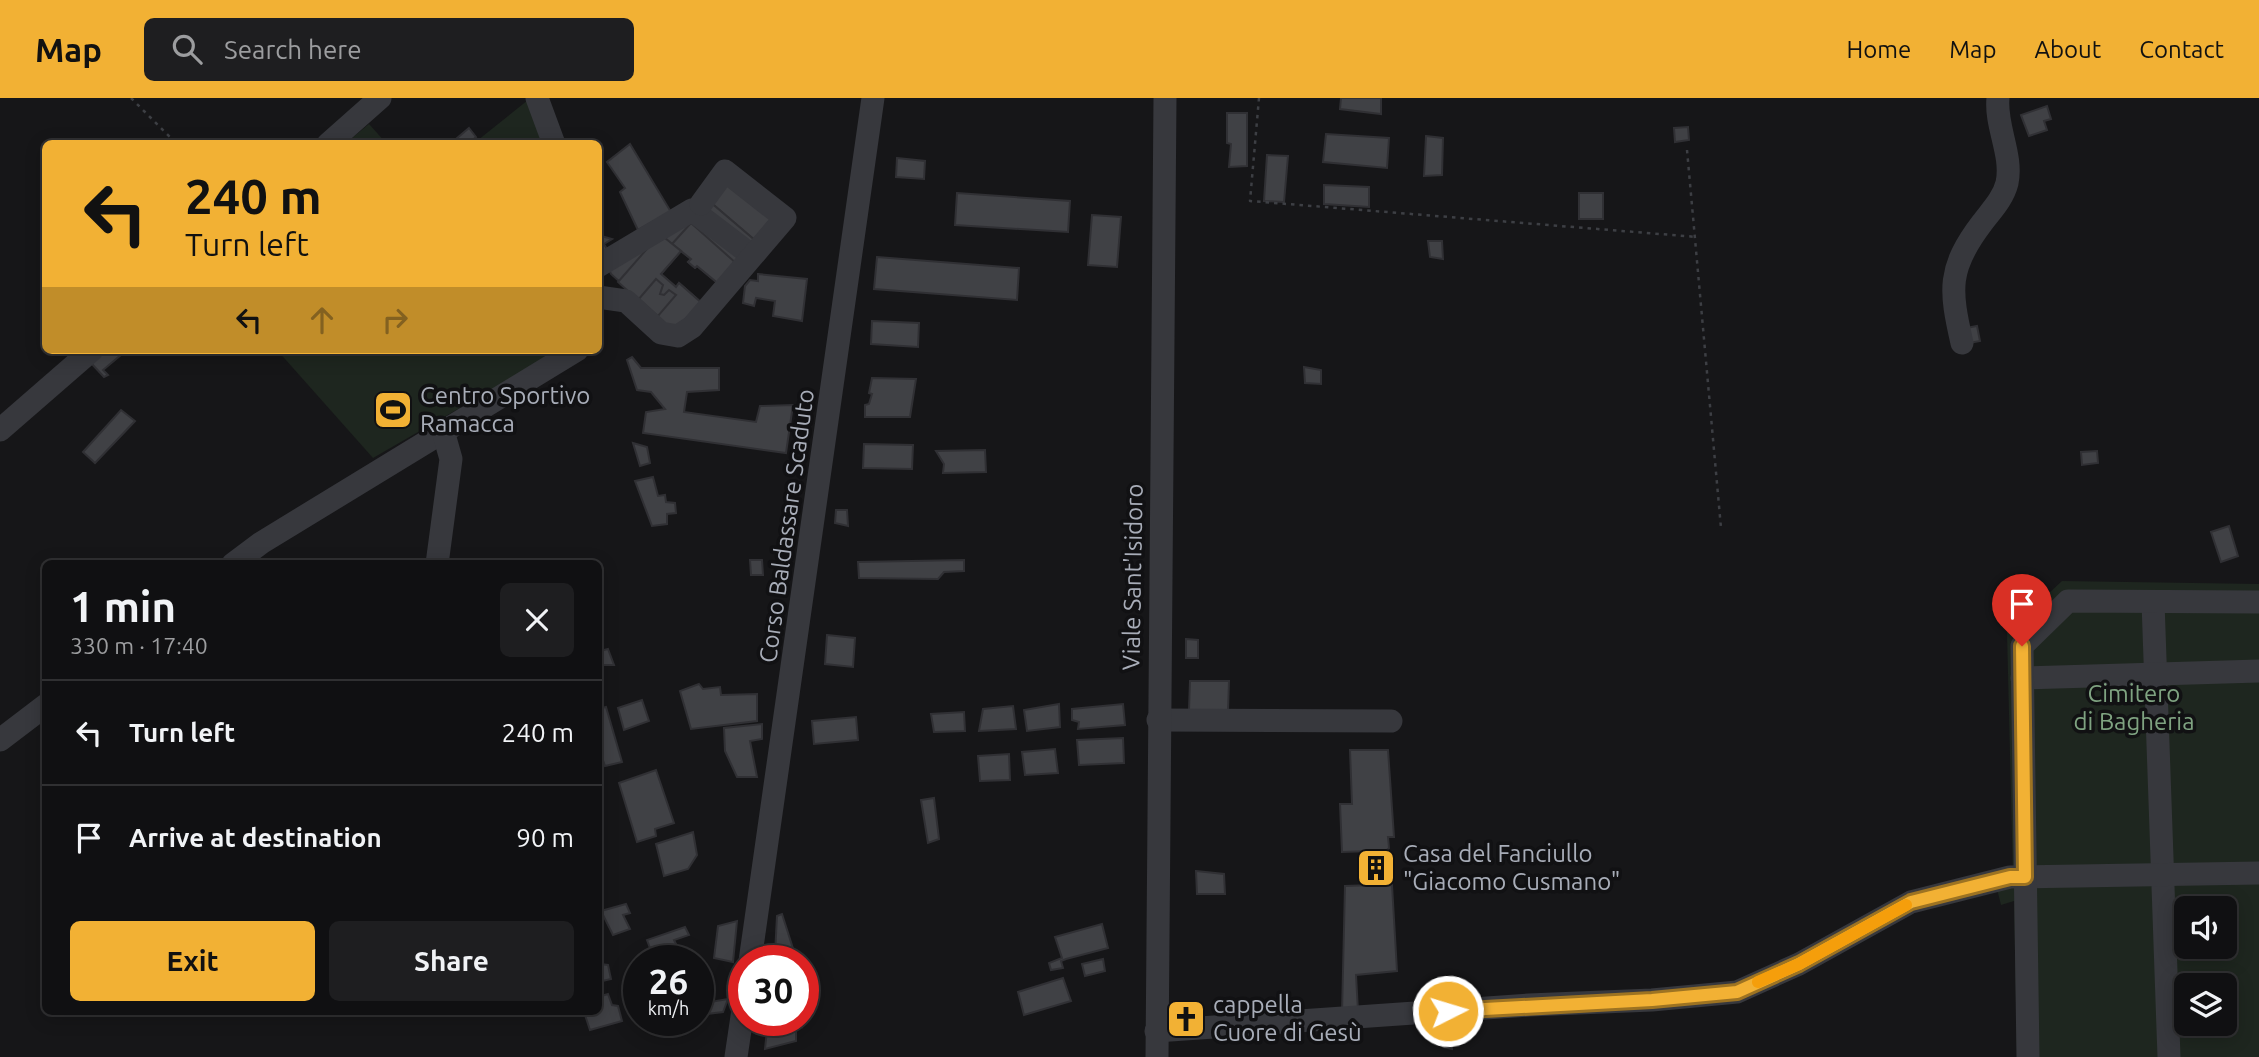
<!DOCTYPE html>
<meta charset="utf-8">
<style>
:root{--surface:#101012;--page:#1e1e20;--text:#f1f3f6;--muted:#9c9d9f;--line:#303032;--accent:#f2b134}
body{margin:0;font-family:Ubuntu,sans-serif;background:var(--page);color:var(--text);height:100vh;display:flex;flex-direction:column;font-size:26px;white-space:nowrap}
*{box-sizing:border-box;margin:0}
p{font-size:23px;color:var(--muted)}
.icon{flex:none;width:38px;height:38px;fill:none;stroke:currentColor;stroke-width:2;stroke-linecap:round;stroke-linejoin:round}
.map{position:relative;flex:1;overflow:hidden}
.side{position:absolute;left:42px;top:462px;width:560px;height:455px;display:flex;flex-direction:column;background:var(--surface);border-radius:10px;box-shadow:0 4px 18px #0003,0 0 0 2px var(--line)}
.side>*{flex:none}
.top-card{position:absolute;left:42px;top:42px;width:560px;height:214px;border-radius:10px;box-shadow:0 4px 18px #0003,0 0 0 2px var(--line);background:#f2b134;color:#111;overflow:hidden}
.fabs{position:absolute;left:2174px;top:798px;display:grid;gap:14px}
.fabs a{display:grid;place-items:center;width:63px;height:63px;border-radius:10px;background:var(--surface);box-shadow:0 4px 18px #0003,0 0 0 2px var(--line);font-size:35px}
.speed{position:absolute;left:623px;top:847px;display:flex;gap:14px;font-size:35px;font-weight:700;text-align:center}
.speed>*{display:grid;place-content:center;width:91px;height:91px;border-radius:50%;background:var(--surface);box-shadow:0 4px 18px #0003,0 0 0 2px var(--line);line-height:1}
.speed small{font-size:18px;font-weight:400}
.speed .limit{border:10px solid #d22;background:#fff;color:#111}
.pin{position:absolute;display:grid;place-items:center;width:60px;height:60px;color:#fff;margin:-72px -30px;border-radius:50% 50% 50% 0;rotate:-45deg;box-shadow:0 0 7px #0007}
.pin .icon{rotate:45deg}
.me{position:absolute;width:77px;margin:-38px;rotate:85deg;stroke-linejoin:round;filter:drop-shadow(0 0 5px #0008)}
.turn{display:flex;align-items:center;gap:24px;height:147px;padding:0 28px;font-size:32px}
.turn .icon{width:91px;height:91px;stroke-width:2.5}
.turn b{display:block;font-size:49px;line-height:60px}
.lanes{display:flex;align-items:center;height:66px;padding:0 28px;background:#0003;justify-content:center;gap:35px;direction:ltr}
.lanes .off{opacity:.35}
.round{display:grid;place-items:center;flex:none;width:74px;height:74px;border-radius:10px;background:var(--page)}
.headline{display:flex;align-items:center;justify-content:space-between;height:119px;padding:0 28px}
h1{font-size:42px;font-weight:700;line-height:52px}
.action{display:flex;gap:14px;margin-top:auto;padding:14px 28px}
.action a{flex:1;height:80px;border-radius:10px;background:var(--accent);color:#111;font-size:28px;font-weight:700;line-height:80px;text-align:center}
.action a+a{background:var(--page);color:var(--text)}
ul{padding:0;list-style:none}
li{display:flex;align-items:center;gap:21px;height:105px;padding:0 28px;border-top:2px solid var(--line)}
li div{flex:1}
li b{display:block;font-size:26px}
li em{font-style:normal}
header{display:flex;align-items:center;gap:42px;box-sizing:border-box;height:98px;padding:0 35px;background:var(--accent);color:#111}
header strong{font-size:33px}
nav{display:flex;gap:38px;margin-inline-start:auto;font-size:24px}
.search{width:490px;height:63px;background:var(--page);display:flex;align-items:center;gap:18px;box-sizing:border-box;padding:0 24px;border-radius:10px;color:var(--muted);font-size:26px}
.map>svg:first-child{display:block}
.green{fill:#1e261f;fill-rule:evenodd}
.building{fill:#404145;stroke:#303034;stroke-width:2}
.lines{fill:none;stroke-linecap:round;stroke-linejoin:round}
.path{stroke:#3d3f44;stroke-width:2.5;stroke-dasharray:3.5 5;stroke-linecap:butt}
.minor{stroke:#37383d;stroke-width:23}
.route-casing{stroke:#9d7322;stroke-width:18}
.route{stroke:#f2b134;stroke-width:12}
.slow{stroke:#f59e0b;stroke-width:12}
.labels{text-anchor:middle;stroke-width:7;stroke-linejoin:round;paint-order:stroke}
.poi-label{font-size:24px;fill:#a8adb8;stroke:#111113;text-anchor:start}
.street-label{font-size:24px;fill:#a8adb8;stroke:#111113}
.park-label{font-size:24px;fill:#7fa381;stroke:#111113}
</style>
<header>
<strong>Map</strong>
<div class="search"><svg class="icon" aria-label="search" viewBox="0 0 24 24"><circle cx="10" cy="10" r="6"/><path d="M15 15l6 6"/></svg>Search here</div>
<nav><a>Home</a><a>Map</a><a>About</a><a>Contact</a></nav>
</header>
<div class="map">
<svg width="2259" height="959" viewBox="0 0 2259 959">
<rect width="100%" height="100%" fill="#161618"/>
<g class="green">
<path d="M528 2 545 46H473Z"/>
<path d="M369 26 386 45H346Z"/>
<path d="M277 252H560L373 360Z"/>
<path d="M2062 483 2259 486V959H2017L2014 803 2001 807 1996 787 2013 780 2007 534ZM2186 810H2224V849H2186ZM2186 887H2224V926H2186Z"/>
</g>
<g class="building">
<path d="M1341 0H1381V16L1340 11Z"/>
<path d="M2047 8 2051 21 2044 23 2047 32 2029 38 2021 17Z"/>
<path d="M1227 15H1247V68L1229 69 1231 46 1227 45Z"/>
<path d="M1688 29 1689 42 1675 44 1674 30Z"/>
<path d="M469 30 476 39 468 46H450Z"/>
<path d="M1326 36 1389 40 1387 70 1323 64Z"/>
<path d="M1426 38 1443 40 1442 77 1424 78Z"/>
<path d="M630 46 671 114 638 132 620 94 625 90 607 64Z"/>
<path d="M1267 57 1288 58 1284 104 1264 103Z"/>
<path d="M897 60 925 63 924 81 896 79Z"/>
<path d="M728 82 775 124 757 144 709 103Z"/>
<path d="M1324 87 1369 89V109L1324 106Z"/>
<path d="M957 95 1070 103 1068 134 955 127Z"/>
<rect x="1579" y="95" width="24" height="26"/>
<path d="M709 103 757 144 720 187 697 168 695 170 688 164 691 161 681 153 661 176 676 189 679 185 704 207 672 231 611 176 603 157Z"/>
<path d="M1092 117 1121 119 1117 169 1088 167Z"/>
<path d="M691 125 737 166 720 187 697 168 695 170 688 164 691 161 672 146Z"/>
<path d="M660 136 681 153 661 176 676 189 679 185 704 207 672 231 657 219 676 197 669 192 664 197 660 196 663 187 656 181 638 202 618 184Z"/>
<path d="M598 137 612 141 604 146 608 153 598 156Z"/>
<path d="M1428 143H1442L1443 161 1430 159Z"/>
<path d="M877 159 1019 170 1017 202 874 191Z"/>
<path d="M758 176 807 181 802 223 773 218 775 203 756 200 754 208 743 205 745 188 750 182 758 183Z"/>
<path d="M872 223 919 225 918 249 871 246Z"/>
<path d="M1977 228 1980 243 1969 245 1966 230Z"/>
<path d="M106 252H119L122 256 103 272 108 277 104 279 91 265Z"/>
<path d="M632 259 641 270H719V292L687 294 684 314 756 324 760 308 793 307 786 355 643 335 646 314 665 311 651 294 637 292 627 262Z"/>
<path d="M1304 269 1321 272V286L1305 285Z"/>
<path d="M872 280 916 281 910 319H865V307L869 306 872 296 869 295Z"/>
<path d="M121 312 135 323 95 365 83 354Z"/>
<path d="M633 345 647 349 650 365 640 368Z"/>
<path d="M864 346 913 347 912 371 863 370Z"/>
<path d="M985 352 986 374 943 375 944 366 936 353Z"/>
<path d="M2097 353 2098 365 2082 367 2081 354Z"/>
<path d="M653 379 658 398 665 397 666 404 675 405 676 415 667 416V426L652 428 635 383Z"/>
<path d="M836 412H847L848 428 835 425Z"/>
<path d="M2229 428 2238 458 2221 464 2211 434Z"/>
<path d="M750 462H762L763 477H751Z"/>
<path d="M964 462V473L944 474 938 481 859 480 858 464Z"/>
<path d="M827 537 855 540 853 569 825 566Z"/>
<path d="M1186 541 1198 542V560H1186Z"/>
<path d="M608 551 614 567H601L600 553Z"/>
<path d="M1190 583H1229L1228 613 1189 612Z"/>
<path d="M699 586 703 591 720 589 721 597 757 596V623L691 631 680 593Z"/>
<path d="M642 602 649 623 624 632 618 610Z"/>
<path d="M1059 606 1060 629 1027 633 1024 612Z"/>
<path d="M1123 606 1125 627 1078 631 1079 624 1072 622V611Z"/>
<path d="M1013 608 1016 631 979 633 983 611Z"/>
<path d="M606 609 622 664 605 668 598 648V611Z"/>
<path d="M964 614 965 633 934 634 931 616Z"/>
<path d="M856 619 858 642 814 646 812 623Z"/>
<path d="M762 626V641L750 643 757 679H737L725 653 724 630Z"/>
<path d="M1123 640 1124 665 1079 667 1077 642Z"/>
<path d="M1055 651 1058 675 1025 677 1022 654Z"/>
<path d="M1350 652H1388L1394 739H1388L1389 750 1385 754H1378L1381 788 1392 787 1397 873 1356 877 1358 913 1342 915 1345 788 1374 787 1371 753 1342 754 1340 706H1352Z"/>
<path d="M1009 656 1010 682 980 683 978 658Z"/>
<path d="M656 672 674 725 655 731 656 738 637 744 619 685Z"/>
<path d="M934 700 939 741 928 745 921 702Z"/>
<path d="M693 734 697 757 688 771 664 778 656 746Z"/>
<path d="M1196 773 1224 776 1225 796H1197Z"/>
<path d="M626 806 630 815 623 817 630 831 613 837 601 813Z"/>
<path d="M782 816 797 863H784L785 858 775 856 777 818Z"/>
<path d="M737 823 733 864 714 860 718 828Z"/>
<path d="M1102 826 1108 850 1066 861 1061 863 1063 870 1051 872 1049 865 1062 860 1055 839Z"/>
<path d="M685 829 689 837 674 842 678 850 661 853 658 848 650 850 647 842Z"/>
<path d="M598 858 600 866 608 867 611 881 598 884Z"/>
<path d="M1103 861 1105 873 1085 878 1082 866Z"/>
<path d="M1063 880 1071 903 1024 917 1018 894Z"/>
<path d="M608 896 612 907 618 908 622 923 590 932 584 914H598V899Z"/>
<path d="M728 901 723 914 698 917V906Z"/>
<path d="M768 922H803L802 929 796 926V943L765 951Z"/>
<path d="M1451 926 1452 951 1443 949 1442 928Z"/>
</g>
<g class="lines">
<g class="path">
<path d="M131 0 177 46"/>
<path d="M1259 0 1250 103 1697 139"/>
<path d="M1687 52 1721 430"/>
</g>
<g class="minor">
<path d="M537 0 554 46"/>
<path d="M328 46 380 0"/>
<path d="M598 168 692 112 742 150"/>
<path d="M598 199 626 203 661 235 678 238 692 229 785 120 725 73 701 106"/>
<path d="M1962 245C1950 192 1947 171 1982 125 1991 113 2003 101 2007 85 2013 57 1995 28 1998 0"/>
<path d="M0 332 92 252"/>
<path d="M233 466 261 445 577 252"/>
<path d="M437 466 451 361 443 333"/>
<path d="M2153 504 2169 959"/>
<path d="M2022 580 2259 573"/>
<path d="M1158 622 1391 623"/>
<path d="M0 642 46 607"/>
<path d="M750 863 873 0"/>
<path d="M1156 933 1529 907 1652 902 1737 894 1799 866 1911 804 2010 779 2259 775"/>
<path d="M736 959 744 905"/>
<path d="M1157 959 1165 0"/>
<path d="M2028 959 2022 548 2068 503 2259 504"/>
</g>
</g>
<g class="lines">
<defs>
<path id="route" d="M1448 913 1652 902 1737 894 1799 866 1911 804 2010 779H2025L2022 548"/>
</defs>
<use href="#route" class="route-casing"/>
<use href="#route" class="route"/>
<path class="slow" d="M1758 884 1799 866 1906 807"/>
</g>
<defs>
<symbol id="stadium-square" viewBox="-11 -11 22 22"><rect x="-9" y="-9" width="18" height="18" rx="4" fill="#f2b134" stroke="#111113"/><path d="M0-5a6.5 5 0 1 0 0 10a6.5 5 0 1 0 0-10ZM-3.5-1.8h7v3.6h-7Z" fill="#111"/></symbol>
<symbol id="building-square" viewBox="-11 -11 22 22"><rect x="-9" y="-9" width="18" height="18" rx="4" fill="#f2b134" stroke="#111113"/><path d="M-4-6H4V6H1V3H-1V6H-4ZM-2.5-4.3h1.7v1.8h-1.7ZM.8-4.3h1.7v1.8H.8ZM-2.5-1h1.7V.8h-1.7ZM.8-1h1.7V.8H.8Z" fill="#111"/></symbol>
<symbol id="church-square" viewBox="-11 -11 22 22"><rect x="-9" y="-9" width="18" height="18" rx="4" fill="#f2b134" stroke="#111113"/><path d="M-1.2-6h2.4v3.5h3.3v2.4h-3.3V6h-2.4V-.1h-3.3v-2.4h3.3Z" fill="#111"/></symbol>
</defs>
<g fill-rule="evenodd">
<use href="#stadium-square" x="371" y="290" width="44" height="44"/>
<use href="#building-square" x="1354" y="748" width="44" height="44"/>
<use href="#church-square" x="1164" y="899" width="44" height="44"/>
</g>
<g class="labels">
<g class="poi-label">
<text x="420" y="306">Centro Sportivo<tspan x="420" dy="28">Ramacca</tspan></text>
<text x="1403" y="764">Casa del Fanciullo<tspan x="1403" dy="28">"Giacomo Cusmano"</tspan></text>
<text x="1213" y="915">cappella<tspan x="1213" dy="28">Cuore di Gesù</tspan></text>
</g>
<g class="street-label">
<text transform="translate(787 428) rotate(-82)" y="8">Corso Baldassare Scaduto</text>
<text transform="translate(1133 479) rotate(-89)" y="8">Viale Sant'Isidoro</text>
</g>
<g class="park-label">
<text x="2134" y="604">Cimitero<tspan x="2134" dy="28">di Bagheria</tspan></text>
</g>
</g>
</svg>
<div class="fabs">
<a><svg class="icon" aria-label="sound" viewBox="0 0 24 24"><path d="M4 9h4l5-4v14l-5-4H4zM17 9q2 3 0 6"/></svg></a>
<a><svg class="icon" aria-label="layers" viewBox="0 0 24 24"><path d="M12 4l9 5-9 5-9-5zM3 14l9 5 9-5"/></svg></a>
</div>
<div class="speed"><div>26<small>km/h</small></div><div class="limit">30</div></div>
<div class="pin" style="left:2022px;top:548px;background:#d93025"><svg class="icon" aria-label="arrive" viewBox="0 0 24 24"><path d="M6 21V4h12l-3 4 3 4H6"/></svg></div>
<svg class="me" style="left:1448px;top:913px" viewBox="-20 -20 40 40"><circle r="17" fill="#f2b134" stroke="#fff" stroke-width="3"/><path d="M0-11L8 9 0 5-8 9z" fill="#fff"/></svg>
<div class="top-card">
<div class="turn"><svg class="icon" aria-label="left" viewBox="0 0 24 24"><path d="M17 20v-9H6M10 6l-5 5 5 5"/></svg><div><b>240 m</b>Turn left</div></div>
<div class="lanes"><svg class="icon" aria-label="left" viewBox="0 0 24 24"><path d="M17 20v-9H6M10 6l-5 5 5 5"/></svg><svg class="icon off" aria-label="ahead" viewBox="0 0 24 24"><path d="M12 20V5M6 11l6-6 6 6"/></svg><svg class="icon off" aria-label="right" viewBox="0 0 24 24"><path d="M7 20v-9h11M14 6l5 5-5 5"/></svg></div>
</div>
<section class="side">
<div class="headline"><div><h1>1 min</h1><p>330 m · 17:40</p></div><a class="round"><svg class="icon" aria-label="close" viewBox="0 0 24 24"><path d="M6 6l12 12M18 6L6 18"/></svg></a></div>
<ul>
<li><svg class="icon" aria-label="left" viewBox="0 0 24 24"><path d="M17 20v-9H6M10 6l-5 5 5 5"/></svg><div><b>Turn left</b></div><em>240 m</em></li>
<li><svg class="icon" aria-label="arrive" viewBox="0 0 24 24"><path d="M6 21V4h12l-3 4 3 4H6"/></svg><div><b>Arrive at destination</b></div><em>90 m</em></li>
</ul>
<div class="action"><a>Exit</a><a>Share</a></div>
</section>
</div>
